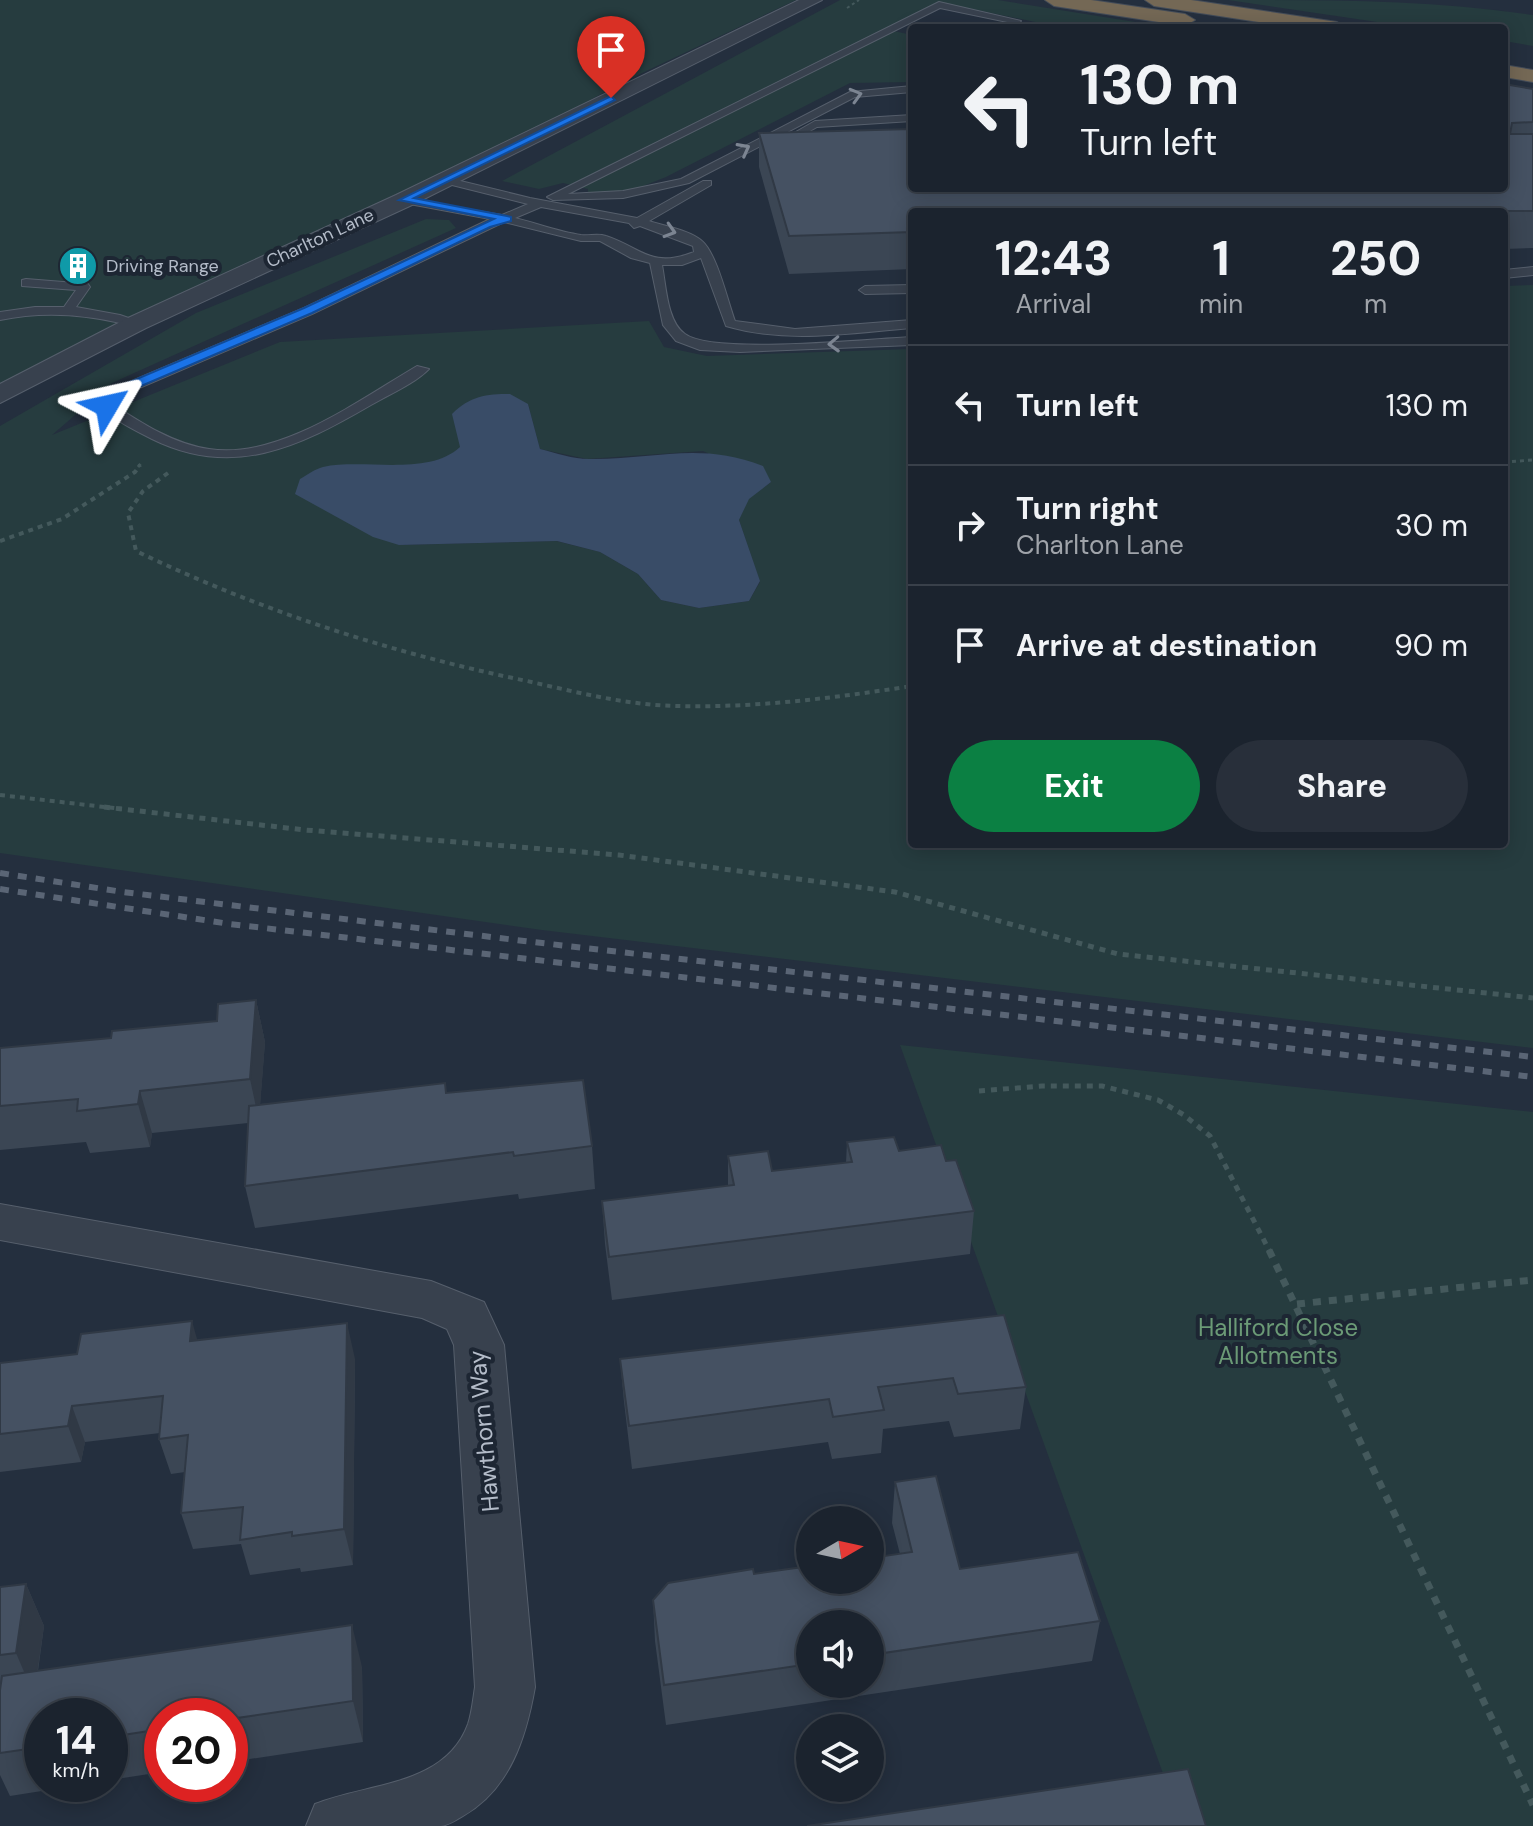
<!DOCTYPE html>
<style>
:root{--surface:#1b232e;--page:#282f3a;--text:#f1f3f6;--muted:#a0a4aa;--line:#39404a;--accent:#0b8043}
body{margin:0;font-family:"DM Sans",sans-serif;background:var(--page);color:var(--text);height:100vh;display:flex;flex-direction:column;font-size:30px;white-space:nowrap}
*{box-sizing:border-box;margin:0}
p{font-size:26px;color:var(--muted)}
.icon{flex:none;width:44px;height:44px;fill:none;stroke:currentColor;stroke-width:2;stroke-linecap:round;stroke-linejoin:round}
.map{position:relative;flex:1;overflow:hidden}
.details{position:absolute;left:908px;top:208px;width:600px;height:640px;display:flex;flex-direction:column;background:var(--surface);border-radius:8px;box-shadow:0 4px 20px #0003,0 0 0 2px var(--line)}
.details>*{flex:none}
.top-card{position:absolute;left:908px;top:24px;width:600px;height:168px;border-radius:8px;box-shadow:0 4px 20px #0003,0 0 0 2px var(--line);background:#1b232e;color:var(--text);overflow:hidden}
.needle{width:52px;rotate:81deg}
.fabs{position:absolute;left:796px;top:1506px;display:grid;gap:16px}
.fabs a{display:grid;place-items:center;width:88px;height:88px;border-radius:50%;background:var(--surface);box-shadow:0 4px 20px #0003,0 0 0 2px var(--line);font-size:40px}
.speed{position:absolute;left:24px;top:1698px;display:flex;gap:16px;font-size:40px;font-weight:700;text-align:center}
.speed>*{display:grid;place-content:center;width:104px;height:104px;border-radius:50%;background:var(--surface);box-shadow:0 4px 20px #0003,0 0 0 2px var(--line);line-height:1}
.speed small{font-size:20px;font-weight:400}
.speed .limit{border:12px solid #d22;background:#fff;color:#111}
.pin{position:absolute;display:grid;place-items:center;width:68px;height:68px;color:#fff;margin:-82px -34px;border-radius:50% 50% 50% 0;rotate:-45deg;box-shadow:0 0 8px #0007}
.pin .icon{rotate:45deg}
.me{position:absolute;width:88px;margin:-44px;rotate:54deg;stroke-linejoin:round;filter:drop-shadow(0 0 6px #0008)}
.turn{display:flex;align-items:center;gap:28px;height:168px;padding:0 40px;font-size:36px}
.turn .icon{width:104px;height:104px;stroke-width:2.5}
.turn b{display:block;font-size:56px;line-height:68px}
.eta{display:flex;justify-content:space-evenly;align-items:center;height:136px;text-align:center}
.eta b{font-size:48px;font-weight:700;line-height:56px}
.cta{display:flex;gap:16px;margin-top:auto;padding:16px 40px}
.cta a{flex:1;height:92px;border-radius:48px;background:var(--accent);color:#fff;font-size:32px;font-weight:700;line-height:92px;text-align:center}
.cta a+a{background:var(--page);color:var(--text)}
ul{padding:0;list-style:none}
li{display:flex;align-items:center;gap:24px;height:120px;padding:0 40px;border-top:2px solid var(--line)}
li div{flex:1}
li b{display:block;font-size:30px}
li em{font-style:normal}
.map>svg:first-child{display:block}
.green{fill:#263c3f;fill-rule:evenodd}
.water{fill:#394c67}
.lines{fill:none;stroke-linecap:round;stroke-linejoin:round}
.service-casing{stroke:#565f6c;stroke-width:2}
.minor-casing{stroke:#565f6c;stroke-width:2}
.motorway-casing{stroke:#434c59;stroke-width:2}
.path-far4{stroke:#44595c;stroke-width:2;stroke-dasharray:3 3;stroke-linecap:butt}
.path-far3{stroke:#44595c;stroke-width:3;stroke-dasharray:4 4;stroke-linecap:butt}
.path-far2{stroke:#44595c;stroke-width:4;stroke-dasharray:5 5;stroke-linecap:butt}
.path-far1{stroke:#44595c;stroke-width:5;stroke-dasharray:6 6;stroke-linecap:butt}
.path{stroke:#44595c;stroke-width:7;stroke-dasharray:8 8;stroke-linecap:butt}
.service{fill:#38414e;fill-rule:evenodd}
.minor{fill:#38414e;fill-rule:evenodd}
.motorway{fill:#746855;fill-rule:evenodd}
.rail{stroke:#5a6575;stroke-width:6;stroke-dasharray:9 9;stroke-linecap:butt}
.wall{fill:#3b4654;fill-rule:evenodd}
.shaded-wall{fill:#303945}
.building{fill:#455162;stroke:#303945;stroke-width:2}
.oneway{stroke:#7c8592}
.route{fill:#1a73e8;stroke:#114b97;stroke-width:2}
.labels{text-anchor:middle;stroke-width:8;stroke-linejoin:round;paint-order:stroke}
.far-street-label{font-size:18px;fill:#b4bcc9;stroke:#1d2633}
.far-poi-label{font-size:18px;fill:#b4bcc9;stroke:#1d2633;text-anchor:start}
.near-park-label{font-size:24px;fill:#6b9a76;stroke:#1d2633}
.near-street-label{font-size:24px;fill:#b4bcc9;stroke:#1d2633}
</style>
<div class="map">
<svg width="1533" height="1826" viewBox="0 0 1533 1826">
<rect width="100%" height="100%" fill="#242f3e"/>
<g class="green">
<path d="M0 0H796L623 82 444 180 0 395Z"/>
<path d="M840 0H998L1173 28H1052L1055 26 943 3 889 30 912 35V82L850 83 666 177 628 192H588V189L563 183 539 189 502 181Z"/>
<path d="M1228 0C1330 0 1432 0 1533 15V46L1504 41V28H1418Z"/>
<path d="M426 219 449 220 456 228 112 383 52 435 280 342 649 321 664 347 707 356 912 349V844H1504V286L1533 285V1048L542 930 0 853V426L196 313ZM528 404 540 449 587 459 703 451 771 482 748 499 739 520 760 582 749 601 699 608 661 600 638 574 600 552 556 541 399 545 431 462 451 456Z"/>
<path d="M900 1045 1533 1112V1826H1182Z"/>
</g>
<path class="water" d="M510 394 528 404 540 449C556 453 573 459 589 459 654 460 699 441 763 466L771 482 749 499 739 520 760 581 749 601 699 608 661 600 638 574 600 552 557 541 399 545 373 537 295 494 300 479C307 475 315 469 323 467 363 458 428 477 460 447L452 414C470 396 486 394 510 394Z"/>
<g class="lines">
<defs>
<g id="service">
<path d="M939 2 1021 21 1017 24 940 8 568 194 623 191 681 179 850 92 912 86V92L855 97 689 183 623 198 553 200 547 197Z"/>
<path d="M912 115V121L817 127 803 135 794 133 815 121Z"/>
<path d="M444 177 530 198 637 218 703 181H711V185L649 221C664 226 690 230 702 241 717 254 727 299 735 321L795 329 912 320V328C849 333 787 344 726 326L701 258 682 265H662C666 285 667 322 685 334 713 355 870 339 912 337V345L740 352 700 350 676 341 663 325 650 263 631 258 600 241H581L504 222 312 314 123 395 114 405C143 424 174 444 209 449 279 460 359 400 417 366L429 369C414 384 390 394 371 405 299 447 233 479 152 439 134 430 114 420 100 406L104 395 113 389 304 308 490 219 404 203 400 202V198L502 215 528 204 440 182V178ZM541 207 629 223 634 228 640 226 693 246 694 252C651 269 642 248 606 236 598 233 590 236 581 235 559 232 536 223 515 218Z"/>
<path d="M1533 267V275L1504 278V270Z"/>
<path d="M26 279 88 284 90 287 76 307 120 315 143 323 137 327C91 315 47 310 0 320V312L35 307H64L76 290 22 286V280Z"/>
<path d="M912 285V293L865 294 859 290 865 286Z"/>
</g>
<g id="minor">
<path d="M799 0H822L412 205 146 328 0 403V384L128 318 396 195Z"/>
<path d="M0 1204 431 1281 484 1302 504 1345 535 1687C526 1738 510 1789 463 1816 456 1820 449 1825 441 1826 399 1826 348 1826 306 1826L315 1804C366 1783 445 1787 468 1724 472 1712 473 1699 475 1687L454 1345 447 1329 422 1318 0 1240Z"/>
</g>
<g id="motorway">
<path d="M1045 0H1091L1185 14 1195 20 1185 26 1054 6Z"/>
<path d="M1145 0H1191L1337 22 1347 28H1299L1154 6Z"/>
<path d="M1504 65 1533 70V82L1504 77Z"/>
</g>
</defs>
<use href="#service" class="service-casing"/>
<use href="#minor" class="minor-casing"/>
<use href="#motorway" class="motorway-casing"/>
<path class="path-far4" d="M847 8 859 0"/>
<g class="path-far3">
<path d="M1504 462 1533 460"/>
<path d="M138 467 143 461"/>
</g>
<g class="path-far2">
<path d="M168 473 143 491 128 513 136 551C261 611 391 653 527 681 576 692 626 705 676 706 755 708 834 698 912 686"/>
<path d="M0 541 62 519 135 472 140 465"/>
<path d="M0 795 122 809"/>
</g>
<g class="path-far1">
<path d="M104 807 305 830 619 855 895 892 1118 954 1533 998"/>
<path d="M979 1091 1042 1086H1102L1158 1100 1184 1115 1210 1136 1270 1252"/>
</g>
<g class="path">
<path d="M1269 1250 1533 1805"/>
<path d="M1297 1304 1533 1280"/>
</g>
<use href="#service" class="service"/>
<use href="#minor" class="minor"/>
<use href="#motorway" class="motorway"/>
<g class="rail">
<path d="M0 873 123 892 524 941 1533 1057"/>
<path d="M0 889 230 924 1533 1077"/>
</g>
</g>
<g class="wall">
<path d="M1504 84 1533 89V248L1504 249V212H912V269L789 274 759 167V133L912 188H1504Z"/>
<path d="M256 1000 265 1042 260 1104 447 1093 592 1146 595 1189 519 1199 518 1194 255 1228 245 1186 248 1123 152 1133 150 1147 90 1153 86 1142 0 1150V1048L111 1038 217 1021Z"/>
<path d="M847 1142 899 1151 946 1161 974 1211 970 1254 612 1300 605 1244 602 1201 728 1186V1156L772 1171 846 1163Z"/>
<path d="M1004 1315 1026 1387 1020 1429 954 1437 949 1421 883 1429 881 1453 832 1459 828 1442 632 1469 624 1402 620 1359Z"/>
<path d="M198 1340 355 1359 353 1565 301 1572 300 1568 250 1575 241 1544 193 1549 181 1513 185 1472 171 1474 159 1439 160 1433 85 1442 81 1462 0 1472V1363Z"/>
<path d="M895 1482 960 1569 1100 1621 1092 1661 666 1725 655 1641 653 1600 754 1574 900 1554 892 1523ZM810 1624H870V1684H810Z"/>
<path d="M26 1584 44 1626 38 1671 362 1667 363 1742 230 1762V1716H162V1772L110 1780V1716H42V1784H86L10 1796 0 1775V1587Z"/>
</g>
<g class="shaded-wall">
<path d="M256 1000 265 1042 259 1121 250 1079Z"/>
<path d="M140 1091 152 1133 150 1147 138 1104Z"/>
<path d="M192 1321 202 1357 190 1341Z"/>
<path d="M347 1323 355 1359 353 1565 344 1529Z"/>
<path d="M72 1406 85 1442 81 1462 68 1426Z"/>
<path d="M26 1584 44 1626 34 1695 16 1653Z"/>
<path d="M352 1625 362 1667 363 1742 353 1701Z"/>
</g>
<g class="building">
<path d="M1504 84 1533 89V122L1512 123 1510 134H1533V211L912 212V232L789 236 759 133 912 129V188H1504Z"/>
<path d="M256 1000 250 1079 140 1091 138 1104 77 1111 78 1099 0 1106V1048L111 1038 112 1031 217 1021 218 1004Z"/>
<path d="M583 1080 592 1146 514 1156 513 1152 245 1186 249 1106 445 1083 446 1093Z"/>
<path d="M894 1137 899 1151 941 1145 946 1161 956 1160 974 1211 609 1257 602 1201 734 1185 728 1156 768 1151 772 1171 852 1162 847 1142Z"/>
<path d="M1004 1315 1026 1387 958 1394 953 1378 878 1387 884 1410 833 1417 829 1399 629 1426 620 1359Z"/>
<path d="M192 1321 190 1341 347 1323 344 1529 292 1536V1532L240 1540 243 1507 181 1513 188 1435 159 1439 163 1396 72 1406 68 1426 0 1434V1363L77 1354 81 1334Z"/>
<path d="M936 1476 960 1569 1078 1552 1100 1621 870 1655V1624H810V1664L664 1685 653 1600 668 1583 753 1569 754 1574 810 1566V1580H870V1558L912 1552 895 1482Z"/>
<path d="M26 1584 16 1653 0 1655V1587Z"/>
<path d="M352 1625 353 1701 230 1719V1716H162V1729L110 1737V1716H42V1747L0 1753V1690L2 1676Z"/>
<path d="M1188 1769 1206 1826H807Z"/>
</g>
<defs><path id="oneway-chevron" d="M-2-3.5L2.5 0L-2 3.5" fill="none" stroke-width="1.6" stroke-linecap="round" stroke-linejoin="round" transform="scale(2)"/></defs>
<g class="oneway">
<use href="#oneway-chevron" transform="translate(856 95) rotate(-16)"/>
<use href="#oneway-chevron" transform="translate(744 149) rotate(-28)"/>
<use href="#oneway-chevron" transform="translate(670 231) rotate(17)"/>
<use href="#oneway-chevron" transform="translate(834 344) rotate(178)"/>
</g>
<path class="route" d="M611 96 615 100 414 198 507 216 511 217V221L490 227 312 313 122 394 114 400 111 408 101 406 104 396 113 389 304 308 494 219 399 200Z"/>
<defs>
<symbol id="building-disc" viewBox="-11 -11 22 22"><circle r="9.5" fill="#0f9aa8" stroke="#1d2633"/><path d="M-4-6H4V6H1V3H-1V6H-4ZM-2.5-4.3h1.7v1.8h-1.7ZM.8-4.3h1.7v1.8H.8ZM-2.5-1h1.7V.8h-1.7ZM.8-1h1.7V.8H.8Z" fill="#fff"/></symbol>
</defs>
<g fill-rule="evenodd">
<use href="#building-disc" x="56" y="244" width="44" height="44"/>
</g>
<g class="labels">
<g class="far-street-label">
<text transform="translate(320 238) rotate(-25)" y="6">Charlton Lane</text>
</g>
<g class="far-poi-label">
<text x="106" y="272">Driving Range</text>
</g>
<g class="near-park-label">
<text x="1278" y="1336">Halliford Close<tspan x="1278" dy="28">Allotments</tspan></text>
</g>
<g class="near-street-label">
<text transform="translate(484 1431) rotate(-95)" y="8">Hawthorn Way</text>
</g>
</g>
</svg>
<div class="fabs">
<a><svg class="needle" viewBox="-14 -14 28 28"><path d="M0-13l5 13h-10z" fill="#e53935"/><path d="M0 13l5-13h-10z" fill="#a0a4aa"/></svg></a>
<a><svg class="icon" aria-label="sound" viewBox="0 0 24 24"><path d="M4 9h4l5-4v14l-5-4H4zM17 9q2 3 0 6"/></svg></a>
<a><svg class="icon" aria-label="layers" viewBox="0 0 24 24"><path d="M12 4l9 5-9 5-9-5zM3 14l9 5 9-5"/></svg></a>
</div>
<div class="speed"><div>14<small>km/h</small></div><div class="limit">20</div></div>
<div class="pin" style="left:611px;top:98px;background:#d93025"><svg class="icon" aria-label="arrive" viewBox="0 0 24 24"><path d="M6 21V4h12l-3 4 3 4H6"/></svg></div>
<svg class="me" style="left:107px;top:406px" viewBox="-20 -20 40 40"><path d="M0-17L14 15 0 8-14 15z" fill="#1a73e8" stroke="#fff" stroke-width="4"/></svg>
<div class="top-card">
<div class="turn"><svg class="icon" aria-label="left" viewBox="0 0 24 24"><path d="M17 20v-9H6M10 6l-5 5 5 5"/></svg><div><b>130 m</b>Turn left</div></div>
</div>
<section class="details">
<div class="eta">
<div><b>12:43</b><p>Arrival</p></div>
<div><b>1</b><p>min</p></div>
<div><b>250</b><p>m</p></div>
</div>
<ul>
<li><svg class="icon" aria-label="left" viewBox="0 0 24 24"><path d="M17 20v-9H6M10 6l-5 5 5 5"/></svg><div><b>Turn left</b></div><em>130 m</em></li>
<li><svg class="icon" aria-label="right" viewBox="0 0 24 24"><path d="M7 20v-9h11M14 6l5 5-5 5"/></svg><div><b>Turn right</b><p>Charlton Lane</p></div><em>30 m</em></li>
<li><svg class="icon" aria-label="arrive" viewBox="0 0 24 24"><path d="M6 21V4h12l-3 4 3 4H6"/></svg><div><b>Arrive at destination</b></div><em>90 m</em></li>
</ul>
<div class="cta"><a>Exit</a><a>Share</a></div>
</section>
</div>
